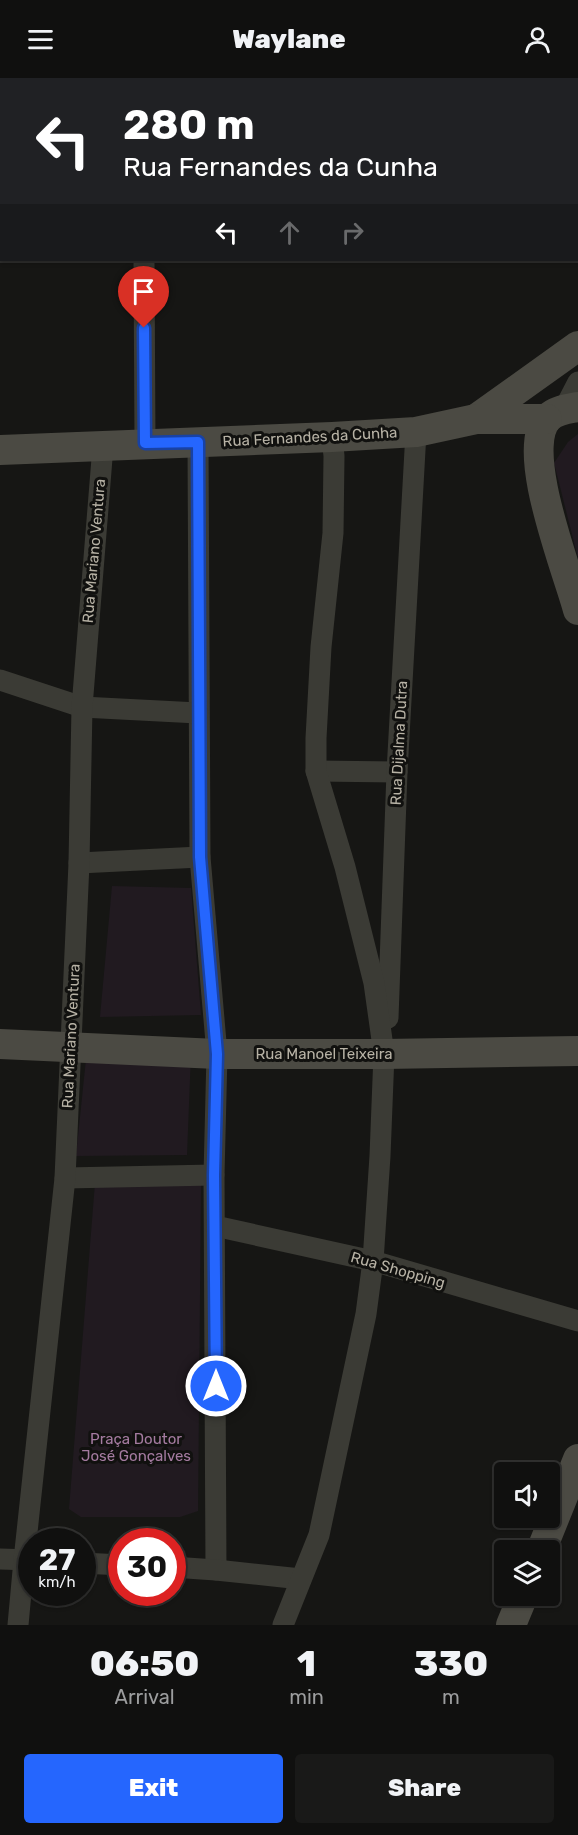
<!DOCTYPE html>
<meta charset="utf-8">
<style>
:root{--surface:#10100f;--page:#191918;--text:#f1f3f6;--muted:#9c9d9e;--line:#30302f;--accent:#2566fe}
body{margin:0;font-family:Rubik,sans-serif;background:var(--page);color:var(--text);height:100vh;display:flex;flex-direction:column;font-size:22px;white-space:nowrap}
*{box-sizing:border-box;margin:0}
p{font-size:20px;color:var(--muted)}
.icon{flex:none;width:33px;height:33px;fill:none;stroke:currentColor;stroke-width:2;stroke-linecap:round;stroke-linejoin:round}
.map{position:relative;height:1547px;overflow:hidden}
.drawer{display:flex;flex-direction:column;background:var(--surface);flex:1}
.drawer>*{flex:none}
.hud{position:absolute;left:0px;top:0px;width:579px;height:183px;box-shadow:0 2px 4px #0004,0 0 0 2px var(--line);background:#202124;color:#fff;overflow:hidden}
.fabs{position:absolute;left:494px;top:1384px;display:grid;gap:12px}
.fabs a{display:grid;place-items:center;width:66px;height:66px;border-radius:6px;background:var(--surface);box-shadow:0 2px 4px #0004,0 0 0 2px var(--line);font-size:30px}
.speed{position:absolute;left:18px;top:1450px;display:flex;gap:12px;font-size:30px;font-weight:700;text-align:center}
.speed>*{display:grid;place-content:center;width:78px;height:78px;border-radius:50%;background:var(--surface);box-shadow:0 2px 4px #0004,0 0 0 2px var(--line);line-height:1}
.speed small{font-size:15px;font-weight:400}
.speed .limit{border:9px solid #d22;background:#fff;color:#111}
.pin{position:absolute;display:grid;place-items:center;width:51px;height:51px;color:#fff;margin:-62px -26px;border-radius:50% 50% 50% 0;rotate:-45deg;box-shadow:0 0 6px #0007}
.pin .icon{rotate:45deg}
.me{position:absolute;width:66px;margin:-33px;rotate:0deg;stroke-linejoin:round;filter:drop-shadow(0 0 4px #0008)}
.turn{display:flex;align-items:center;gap:21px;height:126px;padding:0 24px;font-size:27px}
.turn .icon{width:78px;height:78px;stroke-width:2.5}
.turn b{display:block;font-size:42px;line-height:51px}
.lanes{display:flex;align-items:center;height:57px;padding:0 24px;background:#0003;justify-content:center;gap:30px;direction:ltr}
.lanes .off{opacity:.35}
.eta{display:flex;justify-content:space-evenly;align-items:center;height:102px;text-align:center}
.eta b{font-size:36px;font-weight:800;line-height:42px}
.primary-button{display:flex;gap:12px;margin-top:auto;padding:12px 24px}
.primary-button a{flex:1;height:69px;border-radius:6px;background:var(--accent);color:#fff;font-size:24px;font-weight:800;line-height:69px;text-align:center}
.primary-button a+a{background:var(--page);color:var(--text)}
header{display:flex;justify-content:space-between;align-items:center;height:78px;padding:0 24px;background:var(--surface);font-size:27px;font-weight:800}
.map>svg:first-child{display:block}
.green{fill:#211a20}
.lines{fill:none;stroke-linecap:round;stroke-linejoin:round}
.street{stroke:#3b3b35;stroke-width:21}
.secondary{stroke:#4b4a43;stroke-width:30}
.route-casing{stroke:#1842a5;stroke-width:15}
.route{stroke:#2566fe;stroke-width:10}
.labels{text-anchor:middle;stroke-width:6;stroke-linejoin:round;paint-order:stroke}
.street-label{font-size:15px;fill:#b7b2a5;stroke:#11110f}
.park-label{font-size:15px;fill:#a47ba0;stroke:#11110f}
</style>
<header><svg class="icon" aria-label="menu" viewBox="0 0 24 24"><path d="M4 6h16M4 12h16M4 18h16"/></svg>Waylane<svg class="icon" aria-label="person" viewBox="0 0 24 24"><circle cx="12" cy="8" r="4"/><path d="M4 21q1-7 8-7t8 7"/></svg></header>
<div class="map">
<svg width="578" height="1547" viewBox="0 0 578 1547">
<rect width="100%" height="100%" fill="#161614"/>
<g class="green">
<path d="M578 356V480L554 385 568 364Z"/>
<path d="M112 808 191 810 201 937 100 939Z"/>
<path d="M191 975 187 1077 76 1078 86 981Z"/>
<path d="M95 1105H201L198 1433 180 1439H81L69 1431Z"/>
</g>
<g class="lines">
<g class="street">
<path d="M132 0V2"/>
<path d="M225 0 226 2"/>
<path d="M490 2 491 0"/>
<path d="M0 161H2"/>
<path d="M144 182 145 365"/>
<path d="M564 331 578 304"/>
<path d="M198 364 200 779 217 976 214 1097 216 1492"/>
<path d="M0 602 82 629 198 635"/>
<path d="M316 693 397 694"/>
<path d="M79 785 200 779"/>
<path d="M388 940 397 694 416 354"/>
<path d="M65 1100 214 1097"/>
<path d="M215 1148 373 1183 578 1243"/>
<path d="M0 1481 32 1482"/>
<path d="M82 1485 122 1487"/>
<path d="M172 1489 216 1492 301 1501"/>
<path d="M18 1547 24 1482 65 1100 79 785 82 629 103 368"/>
<path d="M283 1547 319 1457 366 1236 373 1183 380 1078 384 976 374 905 345 789 316 693V660L321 569 333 455 334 378 332 359"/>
</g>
<g class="secondary">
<path d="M578 329C568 331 556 332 548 340 518 370 568 494 578 532"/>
<path d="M476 341 578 268"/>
<path d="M0 372 332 359 416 354 476 341H547"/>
<path d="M0 966 217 976H384L578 973"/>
<path d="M541 1473 578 1381"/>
<path d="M511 1547 523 1518"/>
</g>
</g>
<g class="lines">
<defs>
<path id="route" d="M144 250 145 365 198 364 200 779 217 976 214 1097 216 1308"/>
</defs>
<use href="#route" class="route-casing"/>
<use href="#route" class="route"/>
</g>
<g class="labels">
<g class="street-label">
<text transform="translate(310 359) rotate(-3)" y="5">Rua Fernandes da Cunha</text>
<text transform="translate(94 473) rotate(-85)" y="5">Rua Mariano Ventura</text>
<text transform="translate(399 665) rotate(-87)" y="5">Rua Dijalma Dutra</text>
<text transform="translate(71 958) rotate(-87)" y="5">Rua Mariano Ventura</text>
<text x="324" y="981">Rua Manoel Teixeira</text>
<text transform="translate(398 1192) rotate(16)" y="5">Rua Shopping</text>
</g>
<g class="park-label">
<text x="136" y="1366">Praça Doutor<tspan x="136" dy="17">José Gonçalves</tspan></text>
</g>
</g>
</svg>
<div class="fabs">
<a><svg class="icon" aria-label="sound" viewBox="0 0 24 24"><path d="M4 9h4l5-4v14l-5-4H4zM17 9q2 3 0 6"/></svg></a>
<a><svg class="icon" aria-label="layers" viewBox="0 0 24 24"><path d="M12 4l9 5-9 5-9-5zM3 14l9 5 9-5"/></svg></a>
</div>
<div class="speed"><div>27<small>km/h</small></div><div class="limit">30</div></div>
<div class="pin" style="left:144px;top:250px;background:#d93025"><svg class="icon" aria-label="arrive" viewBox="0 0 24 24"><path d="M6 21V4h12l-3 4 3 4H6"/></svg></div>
<svg class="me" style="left:216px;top:1308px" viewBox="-20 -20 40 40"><circle r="17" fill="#2566fe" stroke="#fff" stroke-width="3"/><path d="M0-11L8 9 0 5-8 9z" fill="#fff"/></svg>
<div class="hud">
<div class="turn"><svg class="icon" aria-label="left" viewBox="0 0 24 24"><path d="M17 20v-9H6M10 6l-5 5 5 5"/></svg><div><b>280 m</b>Rua Fernandes da Cunha</div></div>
<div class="lanes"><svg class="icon" aria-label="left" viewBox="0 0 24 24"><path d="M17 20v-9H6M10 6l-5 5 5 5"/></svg><svg class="icon off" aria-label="ahead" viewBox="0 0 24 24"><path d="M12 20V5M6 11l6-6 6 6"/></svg><svg class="icon off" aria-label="right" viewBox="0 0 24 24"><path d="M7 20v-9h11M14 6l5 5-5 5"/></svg></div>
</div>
</div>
<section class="drawer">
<div class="eta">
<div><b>06:50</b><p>Arrival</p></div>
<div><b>1</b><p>min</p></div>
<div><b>330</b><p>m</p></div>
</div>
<div class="primary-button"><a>Exit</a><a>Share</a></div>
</section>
